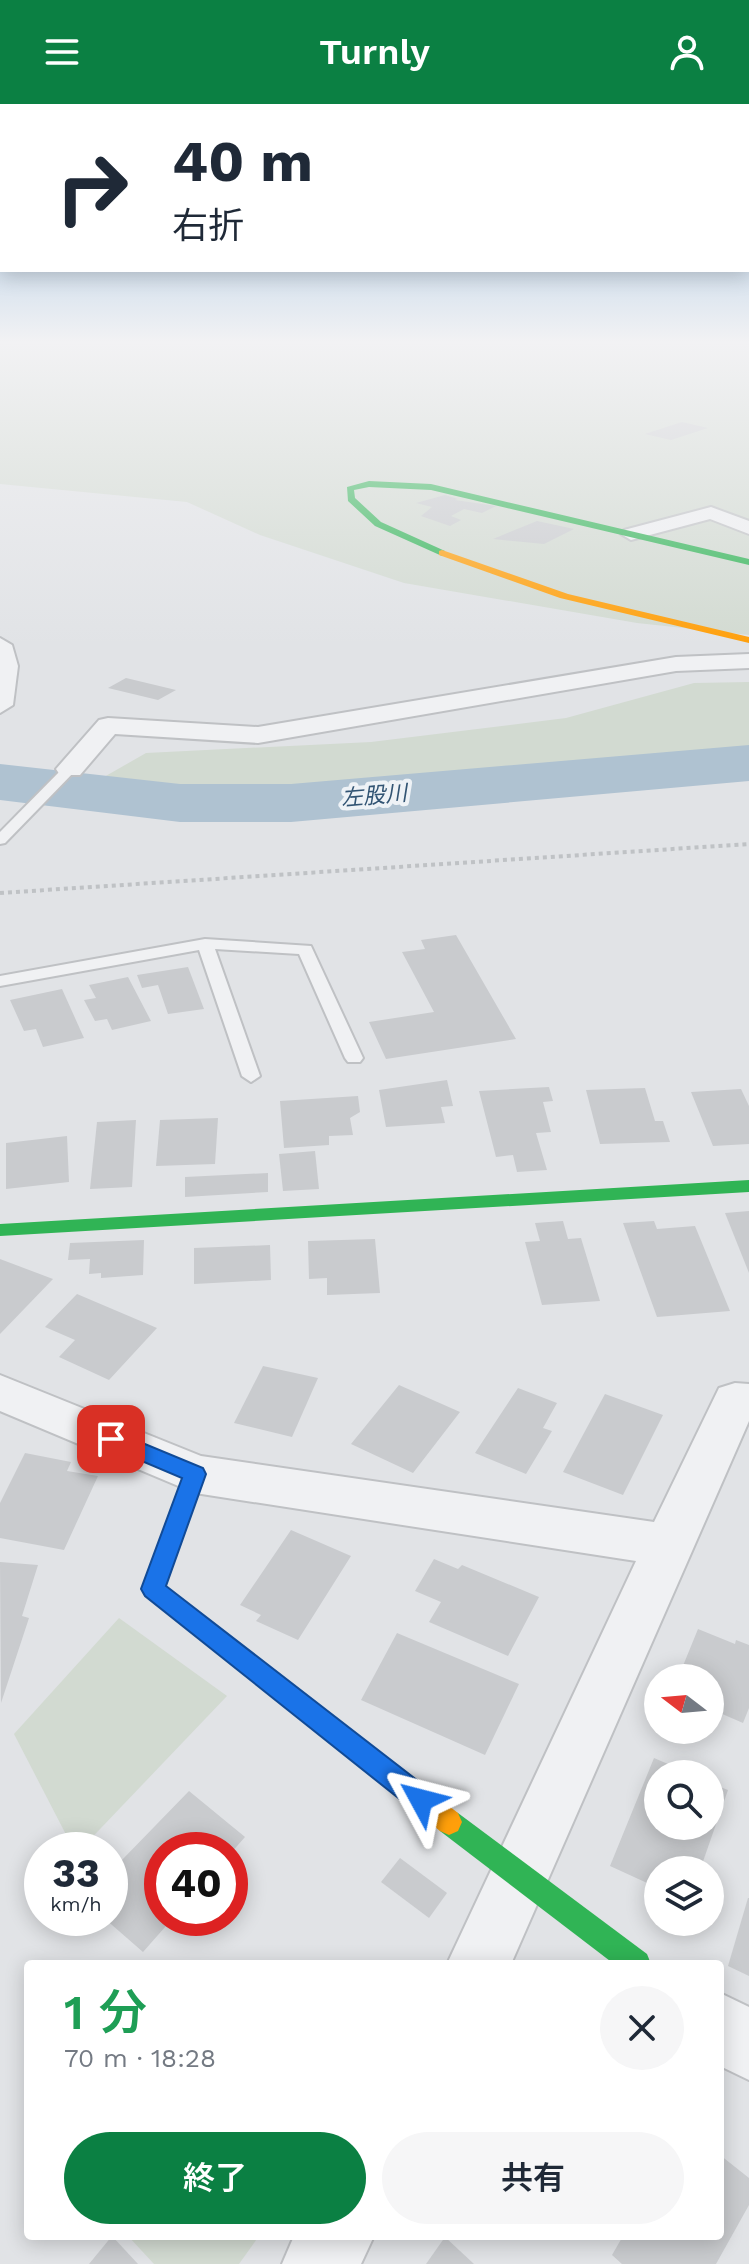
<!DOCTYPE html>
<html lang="ja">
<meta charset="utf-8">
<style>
:root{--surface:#fff;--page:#f6f6f7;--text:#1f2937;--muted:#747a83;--accent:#0b8043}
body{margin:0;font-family:"Work Sans","Noto Sans JP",sans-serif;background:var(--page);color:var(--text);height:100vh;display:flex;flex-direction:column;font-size:30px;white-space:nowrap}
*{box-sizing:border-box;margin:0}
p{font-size:26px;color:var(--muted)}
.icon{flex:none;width:44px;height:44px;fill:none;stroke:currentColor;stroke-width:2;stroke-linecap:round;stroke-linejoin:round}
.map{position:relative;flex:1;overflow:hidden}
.drawer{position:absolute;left:24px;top:1856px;width:700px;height:280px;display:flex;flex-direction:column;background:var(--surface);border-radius:8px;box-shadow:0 4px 20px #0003}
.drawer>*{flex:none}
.top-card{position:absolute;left:0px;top:0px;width:750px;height:168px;box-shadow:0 4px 20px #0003;background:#fff;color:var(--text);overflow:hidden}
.needle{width:52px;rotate:286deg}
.tools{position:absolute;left:644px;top:1560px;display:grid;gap:16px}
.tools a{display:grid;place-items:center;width:80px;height:80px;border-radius:50%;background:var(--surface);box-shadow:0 4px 20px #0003;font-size:40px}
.speed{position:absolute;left:24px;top:1728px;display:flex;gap:16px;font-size:40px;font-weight:700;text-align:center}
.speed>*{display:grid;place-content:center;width:104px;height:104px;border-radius:50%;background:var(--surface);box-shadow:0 4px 20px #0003;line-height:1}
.speed small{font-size:20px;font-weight:400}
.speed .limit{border:12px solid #d22;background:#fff;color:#111}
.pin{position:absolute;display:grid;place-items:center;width:68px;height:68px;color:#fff;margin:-34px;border-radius:16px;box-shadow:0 4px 12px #0006}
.me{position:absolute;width:88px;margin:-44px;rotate:308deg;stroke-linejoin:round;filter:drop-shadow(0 0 6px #0008)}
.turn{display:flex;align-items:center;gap:28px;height:168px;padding:0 40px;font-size:36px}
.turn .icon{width:104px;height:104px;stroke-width:2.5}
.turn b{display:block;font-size:56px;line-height:68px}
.round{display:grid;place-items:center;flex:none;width:84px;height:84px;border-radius:42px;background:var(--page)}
.summary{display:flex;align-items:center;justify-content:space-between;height:136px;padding:0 40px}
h1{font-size:48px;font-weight:600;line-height:60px;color:#1e9e55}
.button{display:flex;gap:16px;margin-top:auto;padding:16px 40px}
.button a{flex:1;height:92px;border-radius:48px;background:var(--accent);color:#fff;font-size:32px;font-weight:600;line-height:92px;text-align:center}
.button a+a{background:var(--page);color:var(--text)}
header{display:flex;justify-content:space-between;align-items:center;height:104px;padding:0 40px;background:var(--accent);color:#fff;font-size:36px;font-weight:600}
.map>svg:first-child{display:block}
.green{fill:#d2dad1}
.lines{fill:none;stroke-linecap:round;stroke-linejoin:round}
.river{fill:#afc2d1;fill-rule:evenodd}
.building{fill:#c9cbce}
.lane-casing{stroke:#bfc1c4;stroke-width:4}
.street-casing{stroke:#bfc1c4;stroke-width:4}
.path{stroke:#bfc2c5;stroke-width:4;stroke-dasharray:4 4;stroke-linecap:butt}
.lane{fill:#f0f1f3;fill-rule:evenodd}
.street{fill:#f0f1f3;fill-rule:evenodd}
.fast{fill:#30b455;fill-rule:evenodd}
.slow{fill:#ff9f0a;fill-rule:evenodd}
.route{fill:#1a73e8;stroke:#114b97;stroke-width:2}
.labels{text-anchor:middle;stroke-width:8;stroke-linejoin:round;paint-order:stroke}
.far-water-label{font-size:22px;font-style:italic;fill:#325473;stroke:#eef2f6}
</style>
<header><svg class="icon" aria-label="menu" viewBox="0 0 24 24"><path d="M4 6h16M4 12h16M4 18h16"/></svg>Turnly<svg class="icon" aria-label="person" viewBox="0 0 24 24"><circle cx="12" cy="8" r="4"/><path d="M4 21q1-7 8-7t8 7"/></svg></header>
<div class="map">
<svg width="749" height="2160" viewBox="0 0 749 2160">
<rect width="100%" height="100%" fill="#e1e3e6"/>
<g class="green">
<path d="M0 240H749V531L637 519 404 479 260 431 187 398 0 380Z"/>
<path d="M749 578V666H569L375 696 168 716 69 693 146 649 371 638 566 614 694 579Z"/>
<path d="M119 1514 227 1592 80 1746H74L14 1630Z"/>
<path d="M128 2132H259L239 2160H154Z"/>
</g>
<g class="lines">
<path class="river" d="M749 641V677L291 718H180L0 696V660L180 680H291Z"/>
</g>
<g class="building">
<path d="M682 318 708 324 671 336 645 330Z"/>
<path d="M445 391 458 395 455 396 496 402 482 409 464 405 451 412 461 416 450 422 421 412 432 403 416 399Z"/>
<path d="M537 417 574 425 544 440 493 435Z"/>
<path d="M126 574 176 586 158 596 108 584Z"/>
<path d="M456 831 516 935 386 955 369 918 434 908 402 848 425 845 421 836Z"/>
<path d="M188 863 204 905 168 910 158 881 142 884 137 871Z"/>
<path d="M128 873 151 917 112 926 107 915 95 917 84 896 96 894 89 881Z"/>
<path d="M62 885 84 934 43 943 36 925 24 927 10 896Z"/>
<path d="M447 976 453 1002 441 1003 445 1019 386 1023 379 986Z"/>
<path d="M549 983 553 997 543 998 551 1028 536 1029 547 1066 517 1068 513 1051 496 1053 479 987Z"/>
<path d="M645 984 655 1017H663L670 1038 600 1040 586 986Z"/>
<path d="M741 985 749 1002V1040L713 1042 691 988Z"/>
<path d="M358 992 360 1008 350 1014 353 1031 329 1032V1041L284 1044 280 997Z"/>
<path d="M218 1014 215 1060 156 1062 160 1016Z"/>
<path d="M136 1016 132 1083 90 1085 97 1018Z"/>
<path d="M67 1032 69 1078 6 1085V1039Z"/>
<path d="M315 1047 319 1085 283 1087 279 1050Z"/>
<path d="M268 1069V1088L185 1093V1073Z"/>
<path d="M749 1107V1169L725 1109Z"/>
<path d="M563 1117 568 1135 581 1134 600 1197 542 1201 525 1138 540 1137 535 1119Z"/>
<path d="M654 1117 657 1125 695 1122 730 1207 657 1213 623 1119Z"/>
<path d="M375 1135 380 1189 327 1191V1174L309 1175 308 1137Z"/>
<path d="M144 1136 143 1171 101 1174V1169L89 1170 90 1155 68 1156 70 1139Z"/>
<path d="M270 1141 271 1176 194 1180V1144Z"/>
<path d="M0 1155 53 1175 0 1230Z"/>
<path d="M77 1190 157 1224 109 1276 59 1253 75 1236 45 1223Z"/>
<path d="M263 1262 318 1274 292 1333 234 1319Z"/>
<path d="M399 1281 460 1308 413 1369 351 1340Z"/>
<path d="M518 1284 557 1299 543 1324 552 1327 526 1370 475 1349Z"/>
<path d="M605 1290 663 1311 623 1391 563 1368Z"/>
<path d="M25 1349 71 1358 67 1367 98 1372 64 1446 0 1434V1399Z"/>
<path d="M291 1426 351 1452 298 1536 256 1517 261 1511 240 1501Z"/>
<path d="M434 1455 458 1465 462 1461 539 1493 508 1552 429 1518 441 1498 415 1487Z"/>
<path d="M0 1458 38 1461 22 1512 29 1514 1 1599Z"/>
<path d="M698 1525 735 1540 736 1536 749 1541V1604L743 1619 713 1606 710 1613V1574H678Z"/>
<path d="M397 1529 519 1580 485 1651 361 1596Z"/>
<path d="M654 1654 691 1670H658V1722H710V1679L728 1686 700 1766H658V1784L610 1762Z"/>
<path d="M189 1687 245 1733 230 1750V1746H162V1814H173L143 1848 104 1814H110V1750L121 1757Z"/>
<path d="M400 1754 447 1789 429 1814 381 1778Z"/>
<path d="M748 1794H749V1872L728 1862Z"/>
<path d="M720 2051 749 2074V2101L716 2160H622L612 2151 623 2132H720Z"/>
<path d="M112 2132 138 2160H89Z"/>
<path d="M445 2133 474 2160H426Z"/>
</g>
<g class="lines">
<defs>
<g id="lane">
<path d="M65 662 77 665 5 739 0 740V728Z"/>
<path d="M205 835 311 842 363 954 360 958H348L345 954 299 850 215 845 260 972 251 978 242 972 199 846 0 882V872Z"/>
</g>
<g id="street">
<path d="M711 403 749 417V430L710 415 631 436 621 430 624 426Z"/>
<path d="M0 534 12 541 18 562 13 601 0 609Z"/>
<path d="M749 550V564L676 567 258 639 115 630 80 671H60L56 665 99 616 108 614 258 623 676 553Z"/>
<path d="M0 1271 201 1352 654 1418 719 1284 735 1279 749 1280V1317L511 1860H447L636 1457 195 1389 0 1307Z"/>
<path d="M720 1889 749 1903V1976L720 1962Z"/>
<path d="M294 2132H374L361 2160H282Z"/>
</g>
</defs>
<use href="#lane" class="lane-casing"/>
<use href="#street" class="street-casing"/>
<path class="path" d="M0 789 749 740"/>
<use href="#lane" class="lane"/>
<use href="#street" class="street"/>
<g class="fast">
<path d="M369 377 431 380 749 455V461L431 386 369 383 354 386 355 394 381 418 445 447V451L442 452 375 422 348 397 347 383Z"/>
<path d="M749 1076V1088L0 1132V1120Z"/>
<path d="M449 1705 458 1709 647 1850 651 1860H614L440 1727 436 1718 440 1709Z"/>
</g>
<g class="slow">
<path d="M442 446 568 490 749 533V539L560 494 439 451V447Z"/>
<path d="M195 1361 203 1364 206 1370 166 1482 458 1709 462 1718 458 1727 449 1731 440 1727 145 1492 141 1485 184 1370 187 1364Z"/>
</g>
</g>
<linearGradient id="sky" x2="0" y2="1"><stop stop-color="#91badf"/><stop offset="0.44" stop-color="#f2f2f4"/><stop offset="1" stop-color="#f2f2f4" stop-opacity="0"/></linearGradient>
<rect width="749" height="542" fill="url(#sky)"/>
<path class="route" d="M111 1326 203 1364 206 1370 166 1482 431 1687 435 1696 431 1705 421 1709 412 1705 145 1492 141 1485 182 1374 104 1341 101 1335 104 1329Z"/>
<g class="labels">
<g class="far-water-label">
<text transform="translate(374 691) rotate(-5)" y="8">左股川</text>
</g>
</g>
</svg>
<div class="tools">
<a><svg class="needle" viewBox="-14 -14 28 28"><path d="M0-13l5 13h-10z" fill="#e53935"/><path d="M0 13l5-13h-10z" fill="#747a83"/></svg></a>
<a><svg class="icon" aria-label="search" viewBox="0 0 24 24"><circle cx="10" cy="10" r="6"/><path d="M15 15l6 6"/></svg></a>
<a><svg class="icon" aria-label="layers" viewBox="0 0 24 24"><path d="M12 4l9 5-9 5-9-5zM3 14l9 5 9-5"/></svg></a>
</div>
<div class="speed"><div>33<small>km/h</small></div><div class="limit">40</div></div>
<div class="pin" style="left:111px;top:1335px;background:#d93025"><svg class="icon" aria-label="arrive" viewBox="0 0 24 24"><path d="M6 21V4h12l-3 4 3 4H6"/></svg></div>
<svg class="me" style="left:421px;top:1696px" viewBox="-20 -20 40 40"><path d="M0-17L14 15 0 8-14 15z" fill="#1a73e8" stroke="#fff" stroke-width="4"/></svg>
<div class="top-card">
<div class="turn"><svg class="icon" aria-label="right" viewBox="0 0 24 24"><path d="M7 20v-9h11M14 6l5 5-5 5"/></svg><div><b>40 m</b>右折</div></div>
</div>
<section class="drawer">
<div class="summary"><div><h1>1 分</h1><p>70 m · 18:28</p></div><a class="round"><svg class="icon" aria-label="close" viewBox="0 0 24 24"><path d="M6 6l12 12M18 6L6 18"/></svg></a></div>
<div class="button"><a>終了</a><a>共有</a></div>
</section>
</div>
